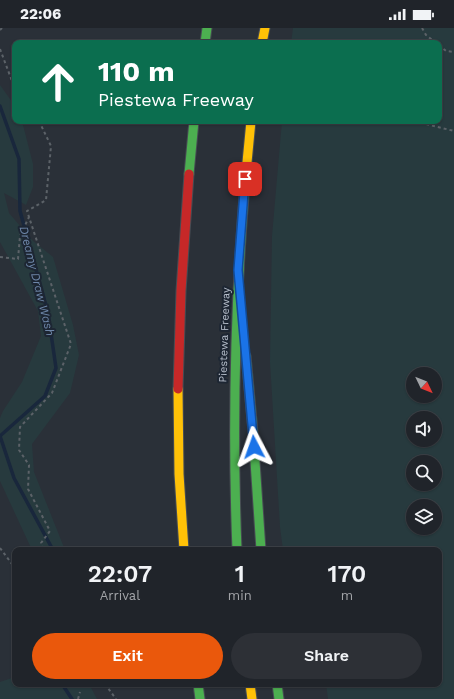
<!DOCTYPE html>
<style>
:root{--surface:#20242a;--page:#2d3036;--text:#f1f3f6;--muted:#a2a4a8;--line:#3d4147;--accent:#ea580c}
body{margin:0;font-family:"Work Sans",sans-serif;background:var(--page);color:var(--text);height:100vh;display:flex;flex-direction:column;font-size:15px;white-space:nowrap}
*{box-sizing:border-box;margin:0}
p{font-size:13px;color:var(--muted)}
.icon{flex:none;width:22px;height:22px;fill:none;stroke:currentColor;stroke-width:2;stroke-linecap:round;stroke-linejoin:round}
.map{position:relative;flex:1;overflow:hidden}
.panel{position:absolute;left:12px;top:519px;width:430px;height:140px;display:flex;flex-direction:column;background:var(--surface);border-radius:8px;box-shadow:0 1px 3px #0004,0 0 0 1px var(--line)}
.panel>*{flex:none}
.banner{position:absolute;left:12px;top:12px;width:430px;height:84px;border-radius:8px;box-shadow:0 1px 3px #0004,0 0 0 1px var(--line);background:#0b6e4f;color:#fff;overflow:hidden}
.needle{width:26px;rotate:133deg}
.buttons{position:absolute;left:406px;top:339px;display:grid;gap:8px}
.buttons a{display:grid;place-items:center;width:36px;height:36px;border-radius:50%;background:var(--surface);box-shadow:0 1px 3px #0004,0 0 0 1px var(--line);font-size:20px}
.pin{position:absolute;display:grid;place-items:center;width:34px;height:34px;color:#fff;margin:-17px;border-radius:8px;box-shadow:0 2px 6px #0006}
.me{position:absolute;width:44px;margin:-22px;rotate:356deg;stroke-linejoin:round;filter:drop-shadow(0 0 3px #0008)}
.turn{display:flex;align-items:center;gap:14px;height:84px;padding:0 20px;font-size:18px}
.turn .icon{width:52px;height:52px;stroke-width:2.5}
.turn b{display:block;font-size:28px;line-height:34px}
.eta{display:flex;justify-content:space-evenly;align-items:center;height:68px;text-align:center}
.eta b{font-size:24px;font-weight:600;line-height:28px}
.primary-button{display:flex;gap:8px;margin-top:auto;padding:8px 20px}
.primary-button a{flex:1;height:46px;border-radius:24px;background:var(--accent);color:#fff;font-size:16px;font-weight:600;line-height:46px;text-align:center}
.primary-button a+a{background:var(--page);color:var(--text)}
.status{display:flex;justify-content:space-between;align-items:center;height:28px;padding:0 20px;background:var(--surface);direction:ltr}
.status svg{height:11px;fill:currentColor}
.map>svg:first-child{display:block}
.green{fill:#273a3e;fill-rule:evenodd}
.lines{fill:none;stroke-linecap:round;stroke-linejoin:round}
.stream{stroke:#19273c;stroke-width:3.5}
.fast-casing{stroke:#474c53;stroke-width:11}
.slow-casing{stroke:#474c53;stroke-width:11}
.jam-casing{stroke:#474c53;stroke-width:11}
.path{stroke:#5c6268;stroke-width:2;stroke-dasharray:3 3;stroke-linecap:butt}
.fast{stroke:#4caf50;stroke-width:9}
.slow{stroke:#ffc107;stroke-width:9}
.jam{stroke:#c62828;stroke-width:9}
.route-casing{stroke:#114b97;stroke-width:10}
.route{stroke:#1a73e8;stroke-width:7}
.labels{text-anchor:middle;stroke-width:4;stroke-linejoin:round;paint-order:stroke}
.street-label{font-size:11px;fill:#b4bcc9;stroke:#1d2633}
.water-label{font-size:12px;font-style:italic;fill:#6d86a8;stroke:#1d2633}
</style>
<div class="status"><b>22:06</b><svg viewBox="0 0 49 12"><path d="M0 12V9h3v3zM5 12V6h3v6zM10 12V3h3v9zM15 12V0h3v12zM26 1h20v11H26zM47 4h2v5h-2z"/></svg></div>
<div class="map">
<svg width="454" height="671" viewBox="0 0 454 671">
<rect width="100%" height="100%" fill="#2a3038"/>
<g class="green">
<path d="M293 0H454V671H328L326 656H439V522H283L280 499 270 334 272 208 282 93H439V15H291ZM413 346H435V368H413ZM413 390H435V412H413ZM413 434H435V456H413ZM413 478H435V500H413Z"/>
<path d="M0 57 15 78V93H22L33 136V159L26 177 4 165 9 185 32 212 53 229 73 297 79 327 70 365 32 416 34 444 65 522H32L0 453V390L3 383 22 354 41 308 38 283 0 214Z"/>
<path d="M15 649V656H89L97 671H0V654Z"/>
</g>
<g class="lines">
<g class="stream">
<path d="M0 78 19 131 20 183 48 285 56 340 45 368 0 408"/>
<path d="M0 408 14 450 53 522"/>
<path d="M62 656 72 671"/>
</g>
<defs>
<g id="fast">
<path d="M205 15 207 0"/>
<path d="M189 146 194 93"/>
<path d="M246 328 253 404 261 522"/>
<path d="M237 522C232 399 235 277 245 155"/>
<path d="M198 656 200 671"/>
<path d="M277 656 279 671"/>
</g>
<g id="slow">
<path d="M262 15 265 0"/>
<path d="M245 155 251 93"/>
<path d="M178 361 179 446 184 522"/>
<path d="M250 656 252 671"/>
</g>
<path id="jam" d="M178 361 181 263 189 146"/>
</defs>
<use href="#fast" class="fast-casing"/>
<use href="#slow" class="slow-casing"/>
<use href="#jam" class="jam-casing"/>
<g class="path">
<path d="M422 0 426 7 436 15"/>
<path d="M0 2 2 0"/>
<path d="M439 17 446 23 454 24"/>
<path d="M0 21 15 61"/>
<path d="M39 93 51 118 46 172 27 183 71 316 52 365 20 399 19 422 29 437 28 461 50 503 41 515 43 522"/>
<path d="M421 93 426 96 454 103"/>
<path d="M0 229 18 231 20 208 29 189"/>
<path d="M0 520 15 540"/>
<path d="M105 656 116 671"/>
<path d="M78 671 80 664"/>
</g>
<use href="#fast" class="fast"/>
<use href="#slow" class="slow"/>
<use href="#jam" class="jam"/>
</g>
<g class="lines">
<defs>
<path id="route" d="M245 151 238 242 254 419"/>
</defs>
<use href="#route" class="route-casing"/>
<use href="#route" class="route"/>
</g>
<g class="labels">
<g class="street-label">
<text transform="translate(224 307) rotate(-88)" y="4">Piestewa Freeway</text>
</g>
<g class="water-label">
<text transform="translate(37 253) rotate(76)" y="4">Dreamy Draw Wash</text>
</g>
</g>
</svg>
<div class="buttons">
<a><svg class="needle" viewBox="-14 -14 28 28"><path d="M0-13l5 13h-10z" fill="#e53935"/><path d="M0 13l5-13h-10z" fill="#a2a4a8"/></svg></a>
<a><svg class="icon" aria-label="sound" viewBox="0 0 24 24"><path d="M4 9h4l5-4v14l-5-4H4zM17 9q2 3 0 6"/></svg></a>
<a><svg class="icon" aria-label="search" viewBox="0 0 24 24"><circle cx="10" cy="10" r="6"/><path d="M15 15l6 6"/></svg></a>
<a><svg class="icon" aria-label="layers" viewBox="0 0 24 24"><path d="M12 4l9 5-9 5-9-5zM3 14l9 5 9-5"/></svg></a>
</div>
<div class="pin" style="left:245px;top:151px;background:#d93025"><svg class="icon" aria-label="arrive" viewBox="0 0 24 24"><path d="M6 21V4h12l-3 4 3 4H6"/></svg></div>
<svg class="me" style="left:254px;top:419px" viewBox="-20 -20 40 40"><path d="M0-17L14 15 0 8-14 15z" fill="#1a73e8" stroke="#fff" stroke-width="4"/></svg>
<div class="banner">
<div class="turn"><svg class="icon" aria-label="ahead" viewBox="0 0 24 24"><path d="M12 20V5M6 11l6-6 6 6"/></svg><div><b>110 m</b>Piestewa Freeway</div></div>
</div>
<section class="panel">
<div class="eta">
<div><b>22:07</b><p>Arrival</p></div>
<div><b>1</b><p>min</p></div>
<div><b>170</b><p>m</p></div>
</div>
<div class="primary-button"><a>Exit</a><a>Share</a></div>
</section>
</div>
